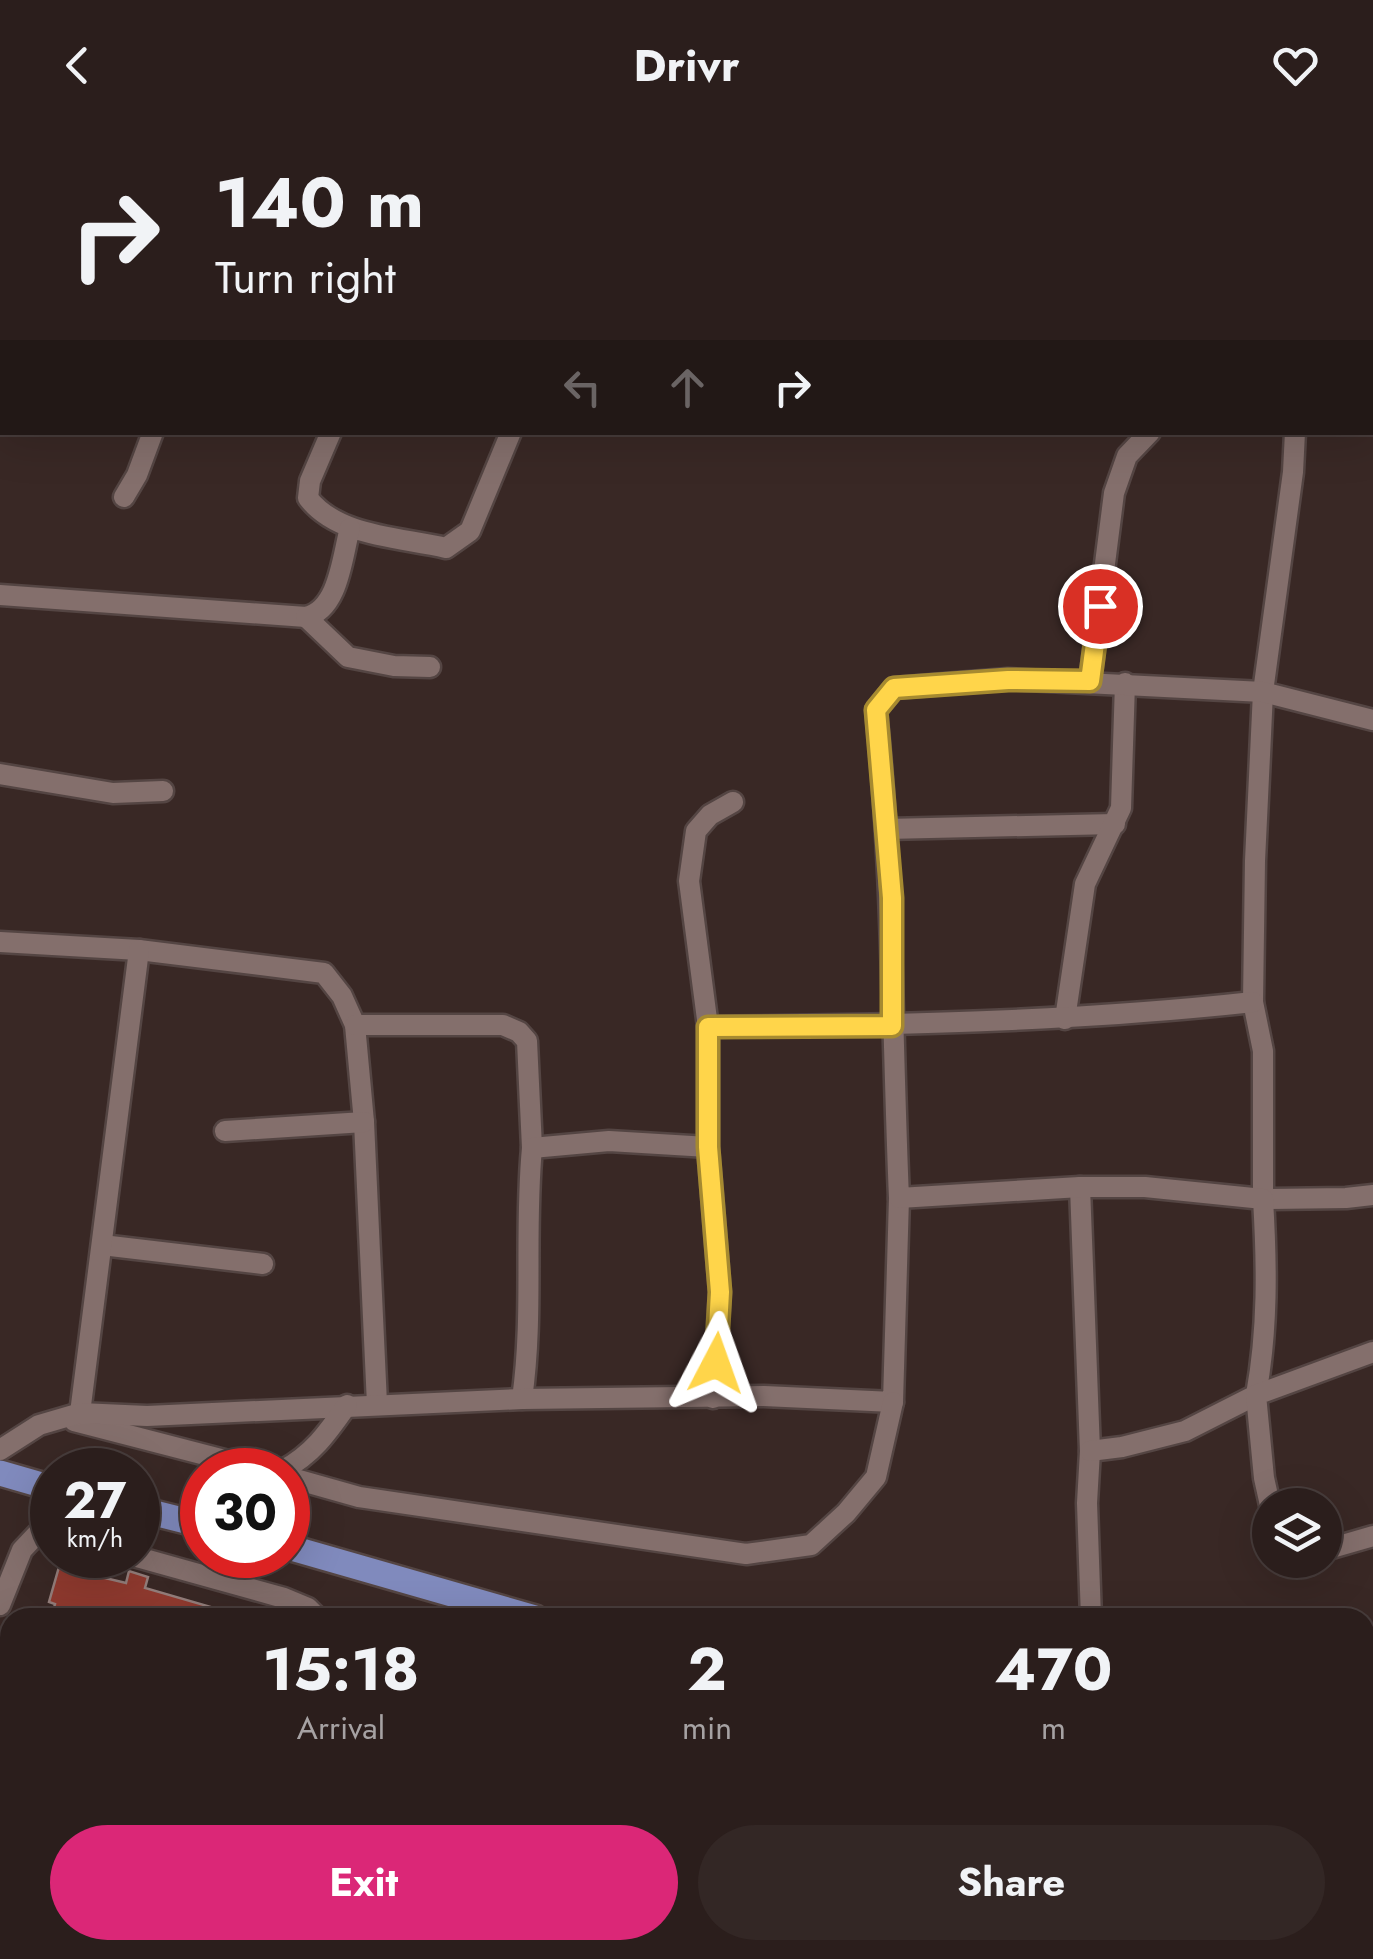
<!DOCTYPE html>
<style>
:root{--surface:#2b1e1c;--page:#332725;--text:#f1f3f6;--muted:#a6a2a3;--line:#473c3b;--accent:#db2777}
body{margin:0;font-family:Jost,sans-serif;background:var(--page);color:var(--text);height:100vh;display:flex;flex-direction:column;font-size:38px;white-space:nowrap}
*{box-sizing:border-box;margin:0}
p{font-size:32px;color:var(--muted)}
.icon{flex:none;width:55px;height:55px;fill:none;stroke:currentColor;stroke-width:2;stroke-linecap:round;stroke-linejoin:round}
.map{position:relative;flex:1;overflow:hidden}
.drawer{position:absolute;left:0px;top:1478px;width:1375px;height:352px;display:flex;flex-direction:column;background:var(--surface);border-radius:30px 30px 0 0;box-shadow:0 10px 40px #0002,0 0 0 2px var(--line)}
.drawer>*{flex:none}
.hud{position:absolute;left:0px;top:0px;width:1375px;height:305px;box-shadow:0 10px 40px #0002,0 0 0 2px var(--line);background:#2b1e1c;color:var(--text);overflow:hidden}
.controls{position:absolute;left:1252px;top:1358px;display:grid;gap:20px}
.controls a{display:grid;place-items:center;width:90px;height:90px;border-radius:50%;background:var(--surface);box-shadow:0 10px 40px #0002,0 0 0 2px var(--line);font-size:50px}
.speed{position:absolute;left:30px;top:1318px;display:flex;gap:20px;font-size:50px;font-weight:700;text-align:center}
.speed>*{display:grid;place-content:center;width:130px;height:130px;border-radius:50%;background:var(--surface);box-shadow:0 10px 40px #0002,0 0 0 2px var(--line);line-height:1}
.speed small{font-size:25px;font-weight:400}
.speed .limit{border:15px solid #d22;background:#fff;color:#111}
.pin{position:absolute;display:grid;place-items:center;width:85px;height:85px;color:#fff;margin:-42px;border:5px solid #fff;border-radius:50%;box-shadow:0 2px 10px #0007}
.me{position:absolute;width:110px;margin:-55px;rotate:4deg;stroke-linejoin:round;filter:drop-shadow(0 0 8px #0008)}
.turn{display:flex;align-items:center;gap:35px;height:210px;padding:0 50px;font-size:45px}
.turn .icon{width:130px;height:130px;stroke-width:2.5}
.turn b{display:block;font-size:70px;line-height:85px}
.lanes{display:flex;align-items:center;height:95px;padding:0 50px;background:#0003;justify-content:center;gap:50px;direction:ltr}
.lanes .off{opacity:.35}
.eta{display:flex;justify-content:space-evenly;align-items:center;height:170px;text-align:center}
.eta b{font-size:60px;font-weight:700;line-height:70px}
.button{display:flex;gap:20px;margin-top:auto;padding:20px 50px}
.button a{flex:1;height:115px;border-radius:60px;background:var(--accent);color:#fff;font-size:40px;font-weight:700;line-height:115px;text-align:center}
.button a+a{background:var(--page);color:var(--text)}
header{display:flex;justify-content:space-between;align-items:center;height:130px;padding:0 50px;background:var(--surface);font-size:45px;font-weight:700}
.map>svg:first-child{display:block}
.building{fill:#903a2f;stroke:#947e7b;stroke-width:2.5}
.lines{fill:none;stroke-linecap:round;stroke-linejoin:round}
.minor-casing{stroke:#544543;stroke-width:25}
.major-casing{stroke:#544543;stroke-width:30}
.path{stroke:#867875;stroke-width:2.5;stroke-dasharray:2.5 8;stroke-linecap:butt}
.minor{stroke:#846f6c;stroke-width:20}
.major{stroke:#808abd;stroke-width:25}
.route-casing{stroke:#a68a30;stroke-width:25}
.route{stroke:#ffd54a;stroke-width:18}
</style>
<header><svg class="icon" aria-label="back" viewBox="0 0 24 24"><path d="M15 5l-7 7 7 7"/></svg>Drivr<svg class="icon" aria-label="heart" viewBox="0 0 24 24"><path d="M12 20l-8-8c-3-5 5-10 8-4 3-6 11-1 8 4z"/></svg></header>
<div class="map">
<svg width="1373" height="1829" viewBox="0 0 1373 1829">
<rect width="100%" height="100%" fill="#392825"/>
<path class="building" d="M59 1437 126 1453 129 1441 148 1447 145 1458 235 1484 234 1488H73L53 1482 55 1474 49 1472Z"/>
<g class="lines">
<defs>
<g id="minor">
<path d="M57 0 62 2"/>
<path d="M93 2 94 0"/>
<path d="M266 2 267 0"/>
<path d="M448 2 449 0"/>
<path d="M1372 99H1373"/>
<path d="M0 139 2 140"/>
<path d="M0 195 2 190"/>
<path d="M331 302 310 351 308 368C338 407 400 407 446 418L470 401 511 302"/>
<path d="M1295 302 1293 342 1263 562 1255 731 1253 872 1263 921V1069L1346 1068 1373 1065"/>
<path d="M124 367 137 345 153 302"/>
<path d="M0 465 306 487C339 479 342 427 350 398"/>
<path d="M306 487 348 527 394 536 430 537"/>
<path d="M1090 551 1114 363 1127 326 1150 302"/>
<path d="M0 644 113 663 163 661"/>
<path d="M886 699 1115 694"/>
<path d="M0 812 139 820 324 843 342 866 355 895 364 992 377 1274"/>
<path d="M1065 889 1085 754 1121 678 1125 553"/>
<path d="M355 895H503L519 902 527 911 532 1018"/>
<path d="M708 897C890 895 1072 892 1253 872"/>
<path d="M225 1001 364 992"/>
<path d="M1080 1057 1090 1321 1087 1373 1091 1488"/>
<path d="M102 1115 263 1134"/>
<path d="M713 1268 720 1162 708 1017V897L689 751 696 701 710 685 733 672"/>
<path d="M522 1269C534 1185 524 1102 532 1018L609 1011 708 1017"/>
<path d="M80 1283 139 820"/>
<path d="M74 1291 263 1340"/>
<path d="M0 1320 39 1295 80 1283 147 1286 522 1269 764 1266 893 1272 899 1068"/>
<path d="M1090 1321 1122 1317 1185 1301 1256 1265C1268 1199 1267 1136 1263 1069L1145 1057H1080L899 1068C892 905 893 742 876 580L894 558 1008 549 1263 562 1373 590"/>
<path d="M283 1340C313 1324 328 1302 347 1275"/>
<path d="M288 1347 359 1367 746 1424 811 1415 846 1383 876 1347 893 1272"/>
<path d="M1270 1375 1264 1348 1256 1265 1373 1222"/>
<path d="M1325 1420 1373 1406"/>
<path d="M130 1425 284 1468 308 1478 318 1488"/>
<path d="M1291 1430H1302"/>
<path d="M0 1475 22 1420 38 1403 52 1402"/>
<path d="M273 1829V1820"/>
<path d="M444 1829 447 1820"/>
<path d="M628 1829 631 1820"/>
</g>
<g id="major">
<path d="M0 1343 52 1358"/>
<path d="M138 1379 202 1395"/>
<path d="M288 1417 535 1488"/>
<path d="M1365 1691 1373 1693"/>
</g>
</defs>
<use href="#minor" class="minor-casing"/>
<use href="#major" class="major-casing"/>
<path class="path" d="M0 1826 4 1829"/>
<use href="#minor" class="minor"/>
<use href="#major" class="major"/>
</g>
<g class="lines">
<defs>
<path id="route" d="M716 1233 720 1162 708 1017V897L892 896V768L876 580 894 558 1008 550 1090 551 1100 476"/>
</defs>
<use href="#route" class="route-casing"/>
<use href="#route" class="route"/>
</g>
</svg>
<div class="controls">
<a><svg class="icon" aria-label="layers" viewBox="0 0 24 24"><path d="M12 4l9 5-9 5-9-5zM3 14l9 5 9-5"/></svg></a>
</div>
<div class="speed"><div>27<small>km/h</small></div><div class="limit">30</div></div>
<div class="pin" style="left:1100px;top:476px;background:#d93025"><svg class="icon" aria-label="arrive" viewBox="0 0 24 24"><path d="M6 21V4h12l-3 4 3 4H6"/></svg></div>
<svg class="me" style="left:716px;top:1233px" viewBox="-20 -20 40 40"><path d="M0-17L14 15 0 8-14 15z" fill="#ffd54a" stroke="#fff" stroke-width="4"/></svg>
<div class="hud">
<div class="turn"><svg class="icon" aria-label="right" viewBox="0 0 24 24"><path d="M7 20v-9h11M14 6l5 5-5 5"/></svg><div><b>140 m</b>Turn right</div></div>
<div class="lanes"><svg class="icon off" aria-label="left" viewBox="0 0 24 24"><path d="M17 20v-9H6M10 6l-5 5 5 5"/></svg><svg class="icon off" aria-label="ahead" viewBox="0 0 24 24"><path d="M12 20V5M6 11l6-6 6 6"/></svg><svg class="icon" aria-label="right" viewBox="0 0 24 24"><path d="M7 20v-9h11M14 6l5 5-5 5"/></svg></div>
</div>
<section class="drawer">
<div class="eta">
<div><b>15:18</b><p>Arrival</p></div>
<div><b>2</b><p>min</p></div>
<div><b>470</b><p>m</p></div>
</div>
<div class="button"><a>Exit</a><a>Share</a></div>
</section>
</div>
